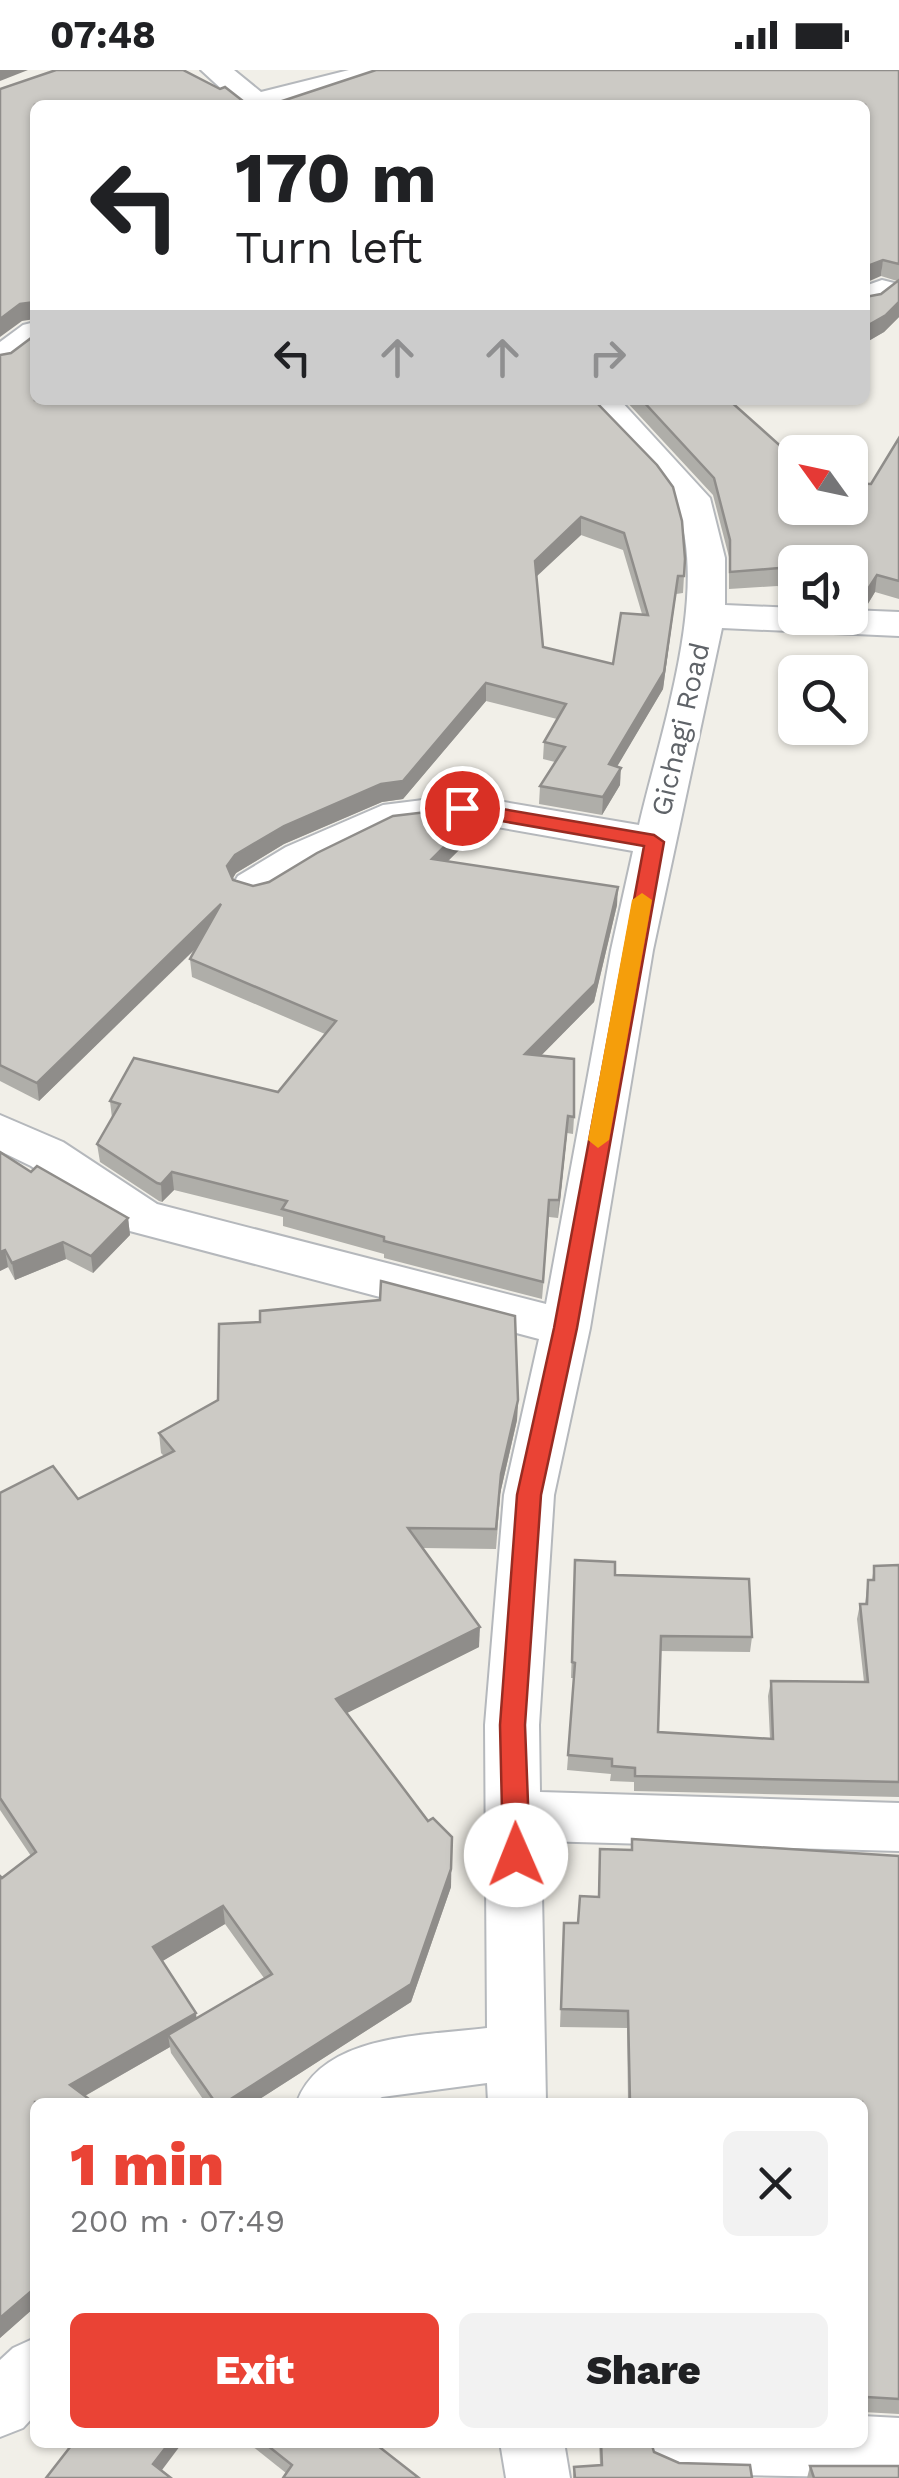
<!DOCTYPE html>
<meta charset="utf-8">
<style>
:root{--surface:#fff;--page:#f2f2f2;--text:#202124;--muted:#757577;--accent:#ea4335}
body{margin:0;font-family:"Work Sans",sans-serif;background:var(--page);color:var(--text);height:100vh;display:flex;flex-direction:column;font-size:38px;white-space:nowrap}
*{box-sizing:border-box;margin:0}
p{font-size:32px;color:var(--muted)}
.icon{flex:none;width:55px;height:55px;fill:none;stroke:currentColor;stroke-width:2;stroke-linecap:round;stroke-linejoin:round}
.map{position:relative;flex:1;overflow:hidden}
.side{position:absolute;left:30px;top:2028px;width:838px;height:350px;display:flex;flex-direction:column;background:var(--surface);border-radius:15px;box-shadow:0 2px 8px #0004}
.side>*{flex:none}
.banner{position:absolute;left:30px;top:30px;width:840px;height:305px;border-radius:15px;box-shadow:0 2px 8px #0004;background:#fff;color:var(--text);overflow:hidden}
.needle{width:65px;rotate:303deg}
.buttons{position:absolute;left:778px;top:365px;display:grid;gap:20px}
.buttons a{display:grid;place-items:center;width:90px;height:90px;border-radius:15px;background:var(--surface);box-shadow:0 2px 8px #0004;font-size:50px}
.pin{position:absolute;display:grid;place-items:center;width:85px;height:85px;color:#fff;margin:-42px;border:5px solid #fff;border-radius:50%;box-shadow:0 2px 10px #0007}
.me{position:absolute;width:110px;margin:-55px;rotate:359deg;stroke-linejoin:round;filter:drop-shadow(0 0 8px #0008)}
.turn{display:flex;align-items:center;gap:35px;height:210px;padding:0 40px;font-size:45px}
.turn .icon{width:130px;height:130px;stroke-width:2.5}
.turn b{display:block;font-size:70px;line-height:85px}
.lanes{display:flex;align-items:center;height:95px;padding:0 40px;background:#0003;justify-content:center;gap:50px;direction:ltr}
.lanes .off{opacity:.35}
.round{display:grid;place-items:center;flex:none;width:105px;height:105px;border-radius:15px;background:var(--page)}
.summary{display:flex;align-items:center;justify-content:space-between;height:170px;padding:0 40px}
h1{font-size:60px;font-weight:800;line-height:75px;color:var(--accent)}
.cta{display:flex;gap:20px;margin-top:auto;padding:20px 40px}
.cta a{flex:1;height:115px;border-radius:15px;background:var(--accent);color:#fff;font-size:40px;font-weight:800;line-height:115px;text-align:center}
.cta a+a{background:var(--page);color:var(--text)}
.status{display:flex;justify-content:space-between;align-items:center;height:70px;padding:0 50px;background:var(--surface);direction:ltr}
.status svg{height:28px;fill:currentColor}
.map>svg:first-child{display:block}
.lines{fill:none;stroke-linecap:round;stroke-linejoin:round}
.minor-casing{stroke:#b5b8bc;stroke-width:4}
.minor{fill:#fff;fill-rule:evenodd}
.wall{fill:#afaea9;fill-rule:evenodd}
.shaded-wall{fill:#8f8d8a}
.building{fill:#cccac5;stroke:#8f8d8a;stroke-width:2.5;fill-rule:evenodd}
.route{fill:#ea4335;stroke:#982c22;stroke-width:2.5}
.slow{fill:#f59e0b}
.labels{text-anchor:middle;stroke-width:10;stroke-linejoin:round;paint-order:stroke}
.street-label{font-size:28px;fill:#5f6368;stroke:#fff}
</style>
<div class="status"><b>07:48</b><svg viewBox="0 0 49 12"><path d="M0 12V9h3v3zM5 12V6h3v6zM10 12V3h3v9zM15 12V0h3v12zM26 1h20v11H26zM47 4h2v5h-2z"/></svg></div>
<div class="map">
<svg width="899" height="2408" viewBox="0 0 899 2408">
<rect width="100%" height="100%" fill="#f1efe8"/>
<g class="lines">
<defs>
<g id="minor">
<path d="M201 0H234L261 22 349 0H400L396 6 283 35H239Z"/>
<path d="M882 210 894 213 899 220 877 238 865 241V216Z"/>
<path d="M35 252V279L12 296 0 299V272L23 255Z"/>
<path d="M584 330H620L710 428 725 488V535L795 538V548H850V540L899 542V566L722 558 653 880 590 1258 554 1425 539 1655 540 1722 899 1733V1781L541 1771 546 2032H488L487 2013 382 2027 374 2032H297C323 1963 425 1966 487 1958L485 1655 504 1425 539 1269 126 1160 31 1096 0 1081V1045L63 1072 157 1134 546 1234 611 880 633 781 463 751 392 760 316 797 268 826 253 830 238 826 232 816 238 806 286 777 383 735 463 725 639 755C659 667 712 518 675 433 663 406 604 359 584 330Z"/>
<path d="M35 2268V2345L23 2358 0 2367V2290L13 2278Z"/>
<path d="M862 2346 899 2348V2408L678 2404 655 2395 646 2372H862Z"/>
<path d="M500 2372H564L570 2408H506Z"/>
</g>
</defs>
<use href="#minor" class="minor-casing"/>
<use href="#minor" class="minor"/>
</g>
<g class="wall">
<path d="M899 0V247L884 262 865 273V227L881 224 897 211 881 206Z"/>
<path d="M0 285 594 330 685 489 683 523 676 524 663 619 617 696 620 715 602 745 539 734 540 716 555 692 543 689 544 672 557 649 486 631 403 729 382 732 284 774 236 803 233 808V810L253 816 473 748V766L448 791 617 835 594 932 540 986 574 1047 573 1064 567 1063 558 1148 549 1147 542 1229 384 1188V1184L283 1156V1147L174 1120 162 1132 159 1131 100 1092 97 1074 112 1048 110 1031 278 1022 325 964 192 907 190 889 197 876 39 1031 0 1011ZM581 465 623 480 642 544 613 594 543 577 536 506Z"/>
<path d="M625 330H729L795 438 871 414 899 368V529L875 522 866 537 850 533V492H795V520L777 516 729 519V487L713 425Z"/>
<path d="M0 1082 31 1102 128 1148 130 1165 93 1203 66 1189 15 1210 8 1197 0 1201Z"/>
<path d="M518 1330 517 1350 500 1424 496 1479 423 1478 479 1577 347 1643 451 1817 411 1932 255 2032H205L171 1983 170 1977 85 2026 35 2032V2237L0 2268 2 1808 31 1786 0 1740V1423L78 1429 164 1386 161 1383 159 1363ZM225 1854 264 1908 196 1949 162 1891Z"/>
<path d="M575 1490 615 1505 752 1567 750 1582 660 1581 658 1662 770 1669 768 1626 771 1611 864 1612 857 1549 860 1534H865L868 1510H872L874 1496 899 1495V1727L634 1721V1712L610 1711 611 1704 567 1700 574 1608H571Z"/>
<path d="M600 1779 899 1786V2344L863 2342 862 2354V2032H628L627 1958 560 1957 564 1853H578L598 1827Z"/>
<path d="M247 2372H373L286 2403Z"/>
<path d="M599 2372H651L654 2382 679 2393 752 2408H573L574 2397 600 2395Z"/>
<path d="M810 2396 899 2408H807Z"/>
</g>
<g class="shaded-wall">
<path d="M0 0H28L0 11Z"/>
<path d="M883 190 881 206 865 213V197Z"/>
<path d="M35 232V249L22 251 0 267V249L20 234Z"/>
<path d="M899 232V247L884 262 865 273V257Z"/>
<path d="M581 447V465L535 508V491Z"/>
<path d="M877 505 875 522 866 537 868 519Z"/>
<path d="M678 506 663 619 608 712 609 694Z"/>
<path d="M486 613V631L403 729 382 732 284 774 236 803 229 814 227 796 235 785Z"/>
<path d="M621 698 620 715 602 745 603 727Z"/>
<path d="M473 748V766L432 807V789Z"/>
<path d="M618 817 617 835 594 932 525 1002V984Z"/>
<path d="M221 834 223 852 39 1031 37 1013Z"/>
<path d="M568 1046 567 1063 558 1148 559 1130Z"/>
<path d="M172 1102 174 1120 162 1132 161 1114Z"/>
<path d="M128 1148 130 1165 93 1203 91 1186Z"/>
<path d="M63 1172 66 1189 15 1210 12 1193Z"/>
<path d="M5 1180 8 1197 0 1201V1182Z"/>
<path d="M518 1330 517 1350 500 1424 496 1479 501 1404Z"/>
<path d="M480 1557 479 1577 337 1648 336 1629Z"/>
<path d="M452 1767 451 1817 411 1932 255 2032H226Z"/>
<path d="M223 1836 225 1854 156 1895 153 1877Z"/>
<path d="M196 1943 198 1961 168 1965 170 1977 74 2032 70 2015Z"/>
<path d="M35 2218V2237L0 2268V2248Z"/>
<path d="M170 2372H183L156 2408 153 2394Z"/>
</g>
<g class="building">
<path d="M56 0H183L220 19 225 17 248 35H35V232L20 234 0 249V19Z"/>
<path d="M376 0H899V194L883 190 865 197V35H270Z"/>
<path d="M899 210V232L886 245 865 257V227L881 224Z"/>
<path d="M35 265V330H594L657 395 673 417 682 451 685 489 684 506H678L664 602 609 694 621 698 603 727 540 716 565 677 544 672 566 634 486 613 403 711 381 714 284 756 235 785 227 796 233 810 253 816 269 812 317 783 393 746 452 739 473 748 432 789 618 817 595 914 525 984 574 989V1047L568 1046 559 1130H549L543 1212 384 1171V1167L282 1139 287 1131 172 1102 161 1114 157 1113 97 1074 120 1034 110 1031 134 988 278 1022 336 951 190 889 221 834 37 1013 0 995V285L11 283ZM581 447 624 463 648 545 621 543 613 594 543 577 535 491Z"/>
<path d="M642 330H729L795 389V438H850V413L871 414 899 368V511L877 505 868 519 850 515V492H795V502L779 498 730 502V470L714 408Z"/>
<path d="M0 1082 31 1102 37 1096 128 1148 91 1186 63 1172 12 1193 5 1180 0 1182Z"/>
<path d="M381 1211 515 1246 518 1330 501 1404 496 1459 408 1458 480 1557 336 1629 428 1751 433 1748 452 1767 451 1799 411 1914 226 2032H215L168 1965 272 1904 223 1836 153 1877 196 1943 70 2015 93 2032H35V2218L0 2248V1806L2 1808 36 1782 0 1728V1423L53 1396 78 1429 174 1381 159 1363 218 1330 219 1254 260 1252V1241L380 1230Z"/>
<path d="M575 1490 615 1492V1505L749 1509 752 1567 661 1566 658 1662 773 1669 771 1611 868 1612 860 1534H867L868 1510H874V1496L899 1495V1712L635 1706V1698L612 1696V1689L568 1685 575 1593 572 1592Z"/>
<path d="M632 1769 899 1786V2329L867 2327 863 2331V2353H862V2032H630L628 1941 561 1939 564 1853H578L580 1826 599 1827 600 1779 632 1780Z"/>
<path d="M74 2372H170L153 2394 171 2408H46Z"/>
<path d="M263 2372H373L419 2408H283L292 2395Z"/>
<path d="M601 2372H651L654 2382 679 2393 750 2395 752 2408H575L574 2397 602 2395Z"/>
<path d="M810 2396H899V2408H814Z"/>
</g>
<path class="route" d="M462 732 654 765 664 772 577 1258 541 1425 525 1655 530 1785 526 1793 516 1797 507 1793 503 1785 500 1655 517 1425 554 1258 644 776 456 743 453 738Z"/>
<path class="slow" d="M642 823 652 830 609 1070 598 1078 588 1070 632 830Z"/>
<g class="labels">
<g class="street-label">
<text transform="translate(680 659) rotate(-77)" y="10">Gichagi Road</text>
</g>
</g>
</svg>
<div class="buttons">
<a><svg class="needle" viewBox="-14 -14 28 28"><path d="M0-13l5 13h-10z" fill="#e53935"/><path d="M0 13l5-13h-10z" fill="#757577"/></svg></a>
<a><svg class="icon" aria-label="sound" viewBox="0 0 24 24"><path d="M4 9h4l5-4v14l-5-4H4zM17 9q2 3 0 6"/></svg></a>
<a><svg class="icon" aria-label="search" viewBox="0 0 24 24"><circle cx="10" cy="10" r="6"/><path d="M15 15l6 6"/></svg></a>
</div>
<div class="pin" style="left:462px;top:738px;background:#d93025"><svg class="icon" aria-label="arrive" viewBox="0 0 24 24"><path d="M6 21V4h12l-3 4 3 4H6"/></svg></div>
<svg class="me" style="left:516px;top:1785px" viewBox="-20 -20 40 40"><circle r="19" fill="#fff"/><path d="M0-13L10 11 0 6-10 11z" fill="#ea4335"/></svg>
<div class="banner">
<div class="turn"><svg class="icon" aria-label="left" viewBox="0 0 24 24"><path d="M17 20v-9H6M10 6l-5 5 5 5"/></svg><div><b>170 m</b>Turn left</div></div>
<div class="lanes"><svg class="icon" aria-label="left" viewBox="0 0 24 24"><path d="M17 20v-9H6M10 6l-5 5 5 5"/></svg><svg class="icon off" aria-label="ahead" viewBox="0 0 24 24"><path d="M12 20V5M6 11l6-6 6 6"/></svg><svg class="icon off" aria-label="ahead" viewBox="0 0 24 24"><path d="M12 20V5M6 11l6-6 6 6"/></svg><svg class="icon off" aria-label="right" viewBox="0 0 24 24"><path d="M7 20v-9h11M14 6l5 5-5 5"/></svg></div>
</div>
<section class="side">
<div class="summary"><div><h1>1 min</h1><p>200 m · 07:49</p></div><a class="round"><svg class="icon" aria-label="close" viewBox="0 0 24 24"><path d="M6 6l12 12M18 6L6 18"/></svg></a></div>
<div class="cta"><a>Exit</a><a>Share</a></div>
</section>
</div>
